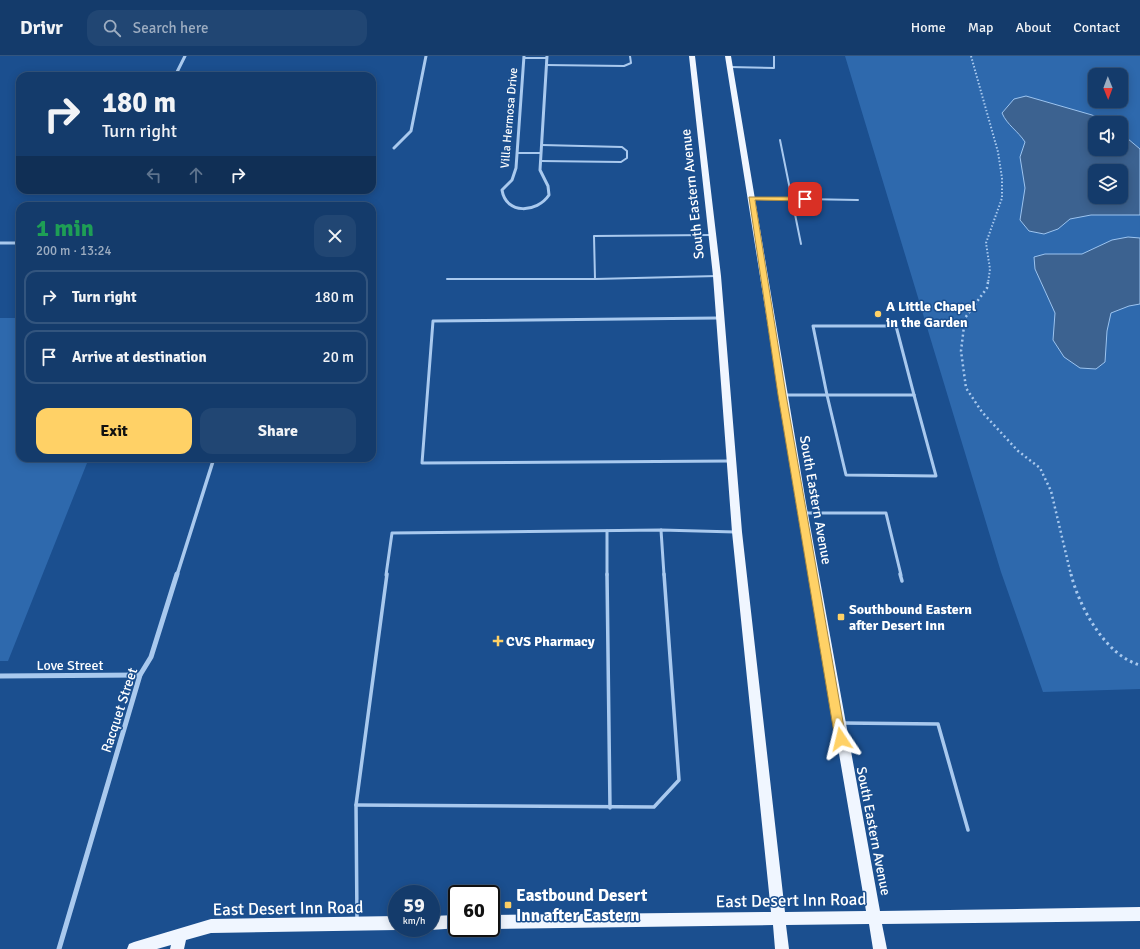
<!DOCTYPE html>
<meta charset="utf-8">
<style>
:root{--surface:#143b6b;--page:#214673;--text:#f1f3f6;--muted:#9dadc1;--line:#33557e;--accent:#ffd166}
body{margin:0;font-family:Signika,sans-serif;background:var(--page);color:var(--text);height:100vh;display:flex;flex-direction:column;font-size:15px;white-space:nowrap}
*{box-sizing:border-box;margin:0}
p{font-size:13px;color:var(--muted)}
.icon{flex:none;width:22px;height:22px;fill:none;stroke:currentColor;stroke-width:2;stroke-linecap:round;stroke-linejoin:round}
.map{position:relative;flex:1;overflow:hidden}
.drawer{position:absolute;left:16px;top:146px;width:360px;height:260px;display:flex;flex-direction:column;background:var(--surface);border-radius:12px;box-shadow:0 2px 10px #0003,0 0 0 1px var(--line)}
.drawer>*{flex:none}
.guide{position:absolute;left:16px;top:16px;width:360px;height:122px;border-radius:12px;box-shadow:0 2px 10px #0003,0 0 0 1px var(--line);background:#143b6b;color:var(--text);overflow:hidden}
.needle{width:26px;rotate:179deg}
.controls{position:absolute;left:1088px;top:12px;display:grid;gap:8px}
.controls a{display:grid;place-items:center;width:40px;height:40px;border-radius:8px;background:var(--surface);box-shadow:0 2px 10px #0003,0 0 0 1px var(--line);font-size:20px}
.speed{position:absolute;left:388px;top:829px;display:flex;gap:8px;font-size:20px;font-weight:700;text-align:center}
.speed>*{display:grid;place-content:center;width:52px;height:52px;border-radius:50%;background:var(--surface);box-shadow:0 2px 10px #0003,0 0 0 1px var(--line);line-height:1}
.speed small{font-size:10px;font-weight:400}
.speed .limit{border:2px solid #111;border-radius:6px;background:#fff;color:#111}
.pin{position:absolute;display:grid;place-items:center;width:34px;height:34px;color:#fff;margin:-17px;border-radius:8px;box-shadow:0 2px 6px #0006}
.me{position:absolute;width:44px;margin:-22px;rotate:350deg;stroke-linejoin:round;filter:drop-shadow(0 0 3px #0008)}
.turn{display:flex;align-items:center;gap:14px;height:84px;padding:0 20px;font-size:18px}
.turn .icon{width:52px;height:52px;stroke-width:2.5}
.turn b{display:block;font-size:28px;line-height:34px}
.lanes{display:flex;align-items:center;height:38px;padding:0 20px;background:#0003;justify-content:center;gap:20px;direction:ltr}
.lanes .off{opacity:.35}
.round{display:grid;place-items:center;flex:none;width:42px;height:42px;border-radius:12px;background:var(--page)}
.headline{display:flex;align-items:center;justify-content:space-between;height:68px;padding:0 20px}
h1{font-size:24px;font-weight:700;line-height:30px;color:#1e9e55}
.action{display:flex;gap:8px;margin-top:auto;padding:8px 20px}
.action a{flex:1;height:46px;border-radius:12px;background:var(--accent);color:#111;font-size:16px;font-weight:700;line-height:46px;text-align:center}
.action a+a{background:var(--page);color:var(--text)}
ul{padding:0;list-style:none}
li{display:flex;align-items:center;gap:12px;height:54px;margin:0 8px 6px;padding:0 12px;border:2px solid var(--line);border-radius:12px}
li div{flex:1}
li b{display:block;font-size:15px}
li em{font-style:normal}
header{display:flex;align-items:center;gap:24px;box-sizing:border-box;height:56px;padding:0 20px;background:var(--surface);border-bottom:1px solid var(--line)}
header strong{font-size:19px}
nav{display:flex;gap:22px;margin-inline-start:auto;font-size:14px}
.search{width:280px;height:36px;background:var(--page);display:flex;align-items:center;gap:10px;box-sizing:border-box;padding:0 14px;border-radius:12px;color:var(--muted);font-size:15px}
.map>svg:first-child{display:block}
.green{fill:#2e69ad;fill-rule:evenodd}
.water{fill:#3c6290;stroke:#9cc4f0;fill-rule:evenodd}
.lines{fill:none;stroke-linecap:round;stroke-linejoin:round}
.path-far2{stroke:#a9c9ee;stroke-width:2;stroke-dasharray:1.5 2;stroke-linecap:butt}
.path-far1{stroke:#a9c9ee;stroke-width:2.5;stroke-dasharray:2 3;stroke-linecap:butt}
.path{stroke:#a9c9ee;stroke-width:3;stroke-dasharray:2.5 3.5;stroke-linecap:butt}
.service-far2{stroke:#a9c9ee;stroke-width:2}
.service-far1{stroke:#a9c9ee;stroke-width:3}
.service{stroke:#a9c9ee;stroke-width:3.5}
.minor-far2{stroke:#a9c9ee;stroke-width:3}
.minor-far1{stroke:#a9c9ee;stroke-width:3.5}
.minor{stroke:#a9c9ee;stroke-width:5}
.primary{fill:#f0f6ff;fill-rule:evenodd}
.route{fill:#ffd166;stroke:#a68842}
.poi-dot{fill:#ffd166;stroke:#1b4f8f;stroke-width:1.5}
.labels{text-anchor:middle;stroke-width:3;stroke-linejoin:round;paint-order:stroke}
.far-street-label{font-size:12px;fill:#fff;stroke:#1b4f8f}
.street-label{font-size:14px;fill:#fff;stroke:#1b4f8f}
.poi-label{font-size:14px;font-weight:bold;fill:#fff;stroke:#1b4f8f;text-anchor:start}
.near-poi-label{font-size:17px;font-weight:bold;fill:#fff;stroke:#1b4f8f;text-anchor:start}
.near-street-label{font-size:17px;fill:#fff;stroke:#1b4f8f}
</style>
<header>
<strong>Drivr</strong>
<div class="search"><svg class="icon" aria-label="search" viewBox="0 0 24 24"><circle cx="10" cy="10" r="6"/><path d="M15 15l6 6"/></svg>Search here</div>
<nav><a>Home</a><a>Map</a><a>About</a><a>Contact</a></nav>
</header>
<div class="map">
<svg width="1140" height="893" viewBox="0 0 1140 893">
<rect width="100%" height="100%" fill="#1b4f8f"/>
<g class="green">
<path d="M845 0H1140V633L1043 636 1001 516ZM1095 19H1121V45H1095ZM1095 67H1121V93H1095ZM1095 115H1121V141H1095Z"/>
<path d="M0 262H20V402H89L8 605H0Z"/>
</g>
<g class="water">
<path d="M1026 40 1092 59 1108 67H1095V93H1121V77L1140 93V159H1091L1070 163 1058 173 1044 178 1029 175 1020 164 1025 132 1020 101 1025 86C1018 75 1007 69 1002 57L1014 43ZM1095 115H1121V141H1095Z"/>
<path d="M1128 181 1140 182V248L1129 250 1111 257 1107 275 1105 306 1096 313 1080 312 1064 301 1053 284 1055 257 1035 213 1034 201 1045 198H1082L1112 184Z"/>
</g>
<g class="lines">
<path class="path-far2" d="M971 0 998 96 1002 122V142L986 187 990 213 988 227"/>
<path class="path-far1" d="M988 226 987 232 965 262 961 295 966 332 982 356 1018 395 1040 412 1051 435 1071 519"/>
<path class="path" d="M1071 518C1079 551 1106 600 1140 609"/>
<g class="service-far2">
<path d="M524 2H547"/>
<path d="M546 9 624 10 631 7 630 0"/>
<path d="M730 11 774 12V0"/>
<path d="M780 84 801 188"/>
<path d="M518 97H541"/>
<path d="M541 105 621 106 627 102V95L622 91 542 89"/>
<path d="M752 142 858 144"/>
<path d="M447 223H595L717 220"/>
<path d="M595 223 594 180 711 179"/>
</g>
<g class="service-far1">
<path d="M718 262 433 265 422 407 731 405"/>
<path d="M784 339H827"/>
<path d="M827 339H914"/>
<path d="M827 339 846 419 936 420 914 339"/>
<path d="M827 339 813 270H896L914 339"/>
<path d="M805 457H886L901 519"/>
<path d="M661 474 664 519"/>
<path d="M607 475V519"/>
<path d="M386 519 392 477 661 474 735 476"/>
</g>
<g class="service">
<path d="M607 518 610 752"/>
<path d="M900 518 902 525"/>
<path d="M843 667 938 668 968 774"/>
<path d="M356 749 654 751 679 724 664 518"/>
<path d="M357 864 356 749 387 518"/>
</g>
<g class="minor-far2">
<path d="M524 0 516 112 512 124 502 134C506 159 537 157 549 139L548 130 540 114 547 0"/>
<path d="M175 20 185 0"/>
<path d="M394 92 411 75 426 0"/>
<path d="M0 187H20"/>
</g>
<path class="minor-far1" d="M177 519 214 402"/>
<g class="minor">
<path d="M0 620 140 619"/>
<path d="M59 893 140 619 151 601 177 518"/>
</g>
<g class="primary">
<path d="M689 0H695L721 220 742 476 785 856 866 855 796 447 725 0H731L806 447 880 855 1140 851V865L882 868 887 893H873L869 868 786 869 789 893H775L773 869 491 873 489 872H491V859L771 856 732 476 713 220Z"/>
<path d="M457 859V872H459L431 874 427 872H431V860Z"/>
<path d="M397 860V872H401L397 874 211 877 186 884 184 893H170L171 889 157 893H127L129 888 134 886 211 863Z"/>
</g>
</g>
<path class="route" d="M749 141H805L808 143 805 145 755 144 786 339 846 683 845 687 841 688 837 687 835 683 778 339Z"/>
<g class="poi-dot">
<circle cx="878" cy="258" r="4"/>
<rect x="837" y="557" width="8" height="8" rx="2"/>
<path d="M496 579h4v4h4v4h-4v4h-4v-4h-4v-4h4z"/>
<rect x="504" y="845" width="8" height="8" rx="2"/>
</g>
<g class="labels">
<g class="far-street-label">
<text transform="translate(509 62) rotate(-85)" y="4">Villa Hermosa Drive</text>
</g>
<g class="street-label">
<text transform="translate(692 138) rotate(-96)" y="5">South Eastern Avenue</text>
<text transform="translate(816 444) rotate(80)" y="5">South Eastern Avenue</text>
<text x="70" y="614">Love Street</text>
<text transform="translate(119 654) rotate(-72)" y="5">Racquet Street</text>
<text transform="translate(874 775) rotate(79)" y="5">South Eastern Avenue</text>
</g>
<g class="poi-label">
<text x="886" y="255">A Little Chapel<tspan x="886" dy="16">in the Garden</tspan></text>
<text x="849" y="558">Southbound Eastern<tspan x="849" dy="16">after Desert Inn</tspan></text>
<text x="506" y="590">CVS Pharmacy</text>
</g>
<g class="near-poi-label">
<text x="516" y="845">Eastbound Desert<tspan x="516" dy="20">Inn after Eastern</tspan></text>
</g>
<g class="near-street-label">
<text transform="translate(791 844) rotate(-1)" y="6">East Desert Inn Road</text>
<text transform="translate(288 852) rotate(-1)" y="6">East Desert Inn Road</text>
</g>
</g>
</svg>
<div class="controls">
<a><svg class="needle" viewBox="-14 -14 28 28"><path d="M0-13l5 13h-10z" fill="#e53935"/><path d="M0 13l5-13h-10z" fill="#9dadc1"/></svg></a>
<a><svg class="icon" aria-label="sound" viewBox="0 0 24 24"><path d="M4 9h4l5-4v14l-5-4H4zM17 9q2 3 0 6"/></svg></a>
<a><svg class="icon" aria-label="layers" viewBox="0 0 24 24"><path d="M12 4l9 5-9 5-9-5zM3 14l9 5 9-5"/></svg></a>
</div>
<div class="speed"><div>59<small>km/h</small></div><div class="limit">60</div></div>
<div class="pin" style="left:805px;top:143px;background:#d93025"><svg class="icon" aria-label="arrive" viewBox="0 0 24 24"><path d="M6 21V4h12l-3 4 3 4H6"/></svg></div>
<svg class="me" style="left:841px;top:683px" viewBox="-20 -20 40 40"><path d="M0-17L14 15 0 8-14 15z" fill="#ffd166" stroke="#fff" stroke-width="4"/></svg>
<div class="guide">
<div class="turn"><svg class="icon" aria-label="right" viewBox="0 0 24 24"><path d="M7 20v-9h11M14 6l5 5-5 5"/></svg><div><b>180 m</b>Turn right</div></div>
<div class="lanes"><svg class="icon off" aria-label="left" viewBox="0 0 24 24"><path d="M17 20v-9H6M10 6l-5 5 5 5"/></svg><svg class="icon off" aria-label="ahead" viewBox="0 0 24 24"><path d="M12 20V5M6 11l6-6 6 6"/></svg><svg class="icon" aria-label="right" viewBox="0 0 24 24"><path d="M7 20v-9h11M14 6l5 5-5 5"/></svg></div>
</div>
<section class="drawer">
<div class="headline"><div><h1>1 min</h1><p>200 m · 13:24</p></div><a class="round"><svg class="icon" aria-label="close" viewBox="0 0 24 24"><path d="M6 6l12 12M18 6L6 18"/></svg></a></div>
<ul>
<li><svg class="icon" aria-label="right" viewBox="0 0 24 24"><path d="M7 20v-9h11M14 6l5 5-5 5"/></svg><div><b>Turn right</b></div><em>180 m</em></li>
<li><svg class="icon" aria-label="arrive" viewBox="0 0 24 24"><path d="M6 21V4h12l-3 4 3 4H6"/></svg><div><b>Arrive at destination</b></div><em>20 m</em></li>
</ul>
<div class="action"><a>Exit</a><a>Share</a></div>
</section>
</div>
